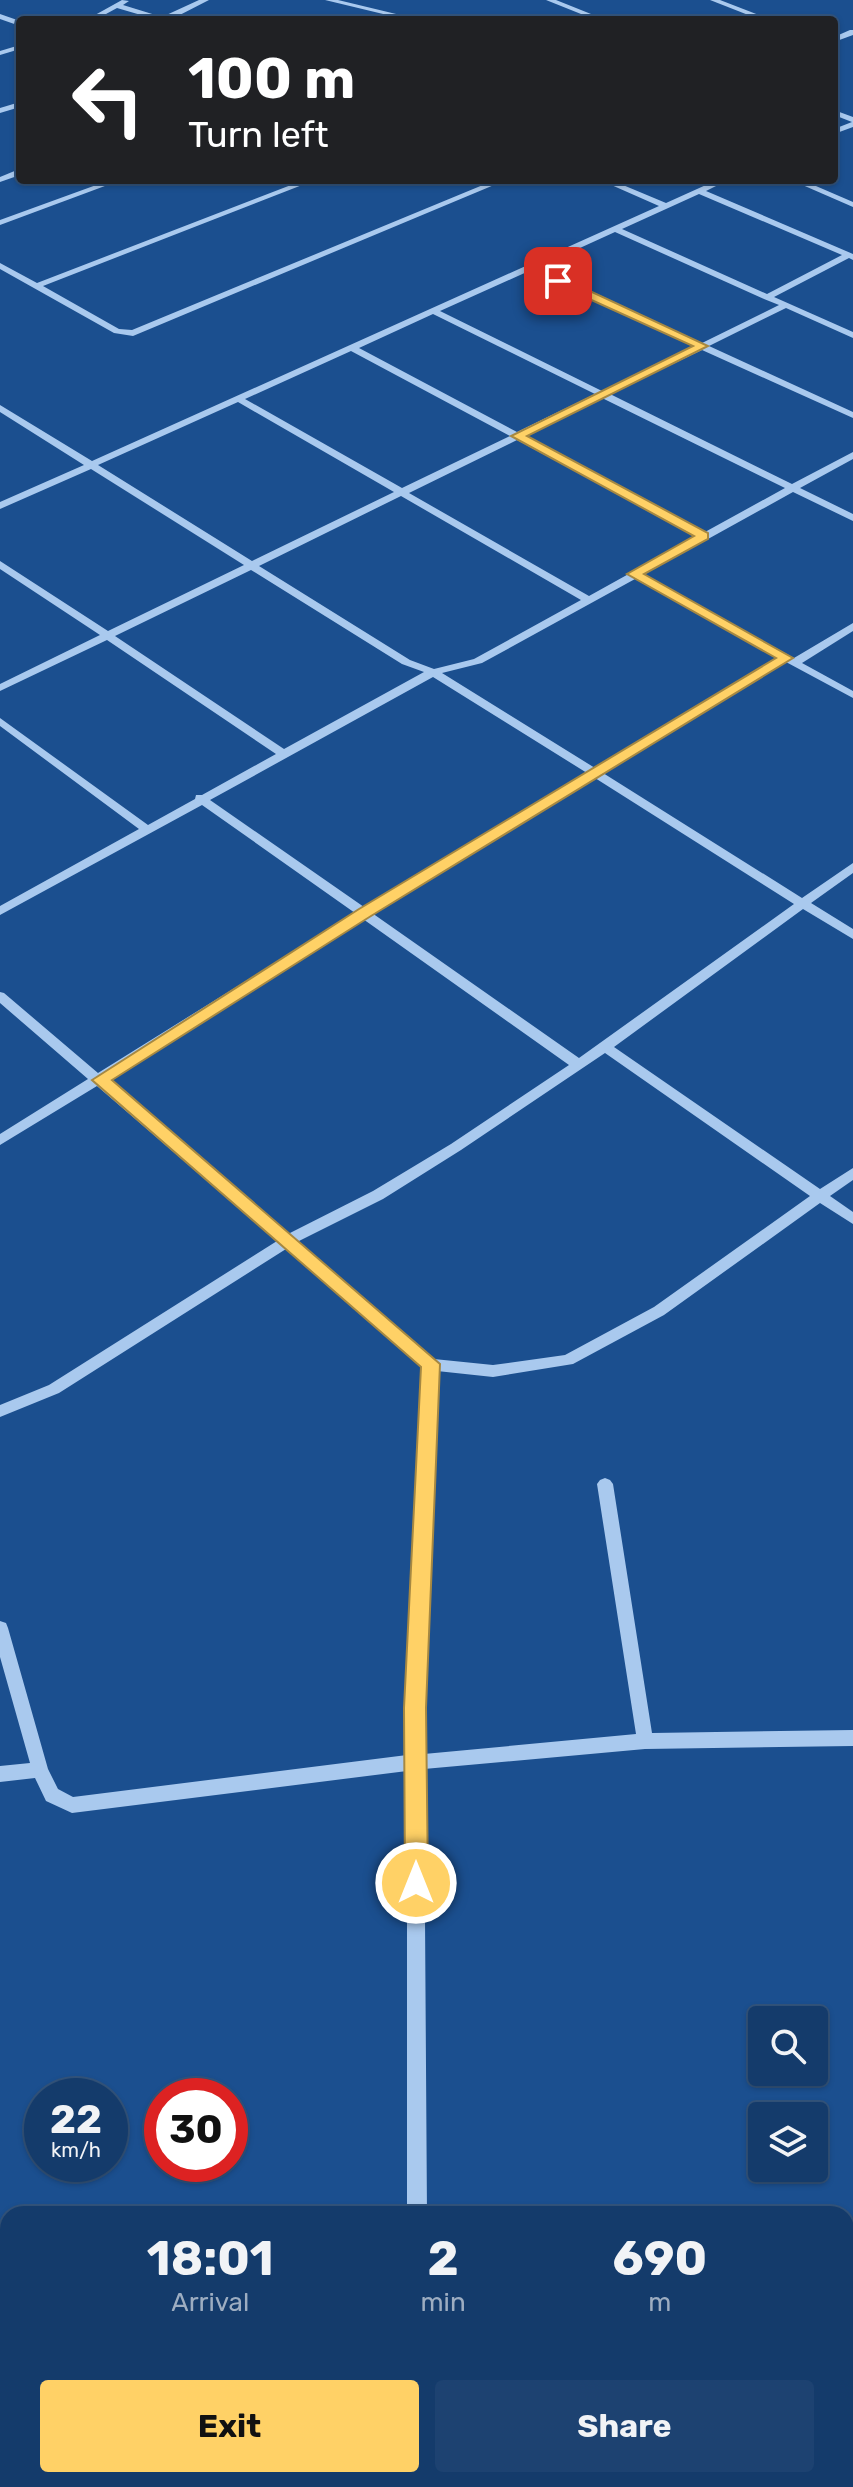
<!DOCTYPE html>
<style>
:root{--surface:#143b6b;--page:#1d4271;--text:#f1f3f6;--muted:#9dadc1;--line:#33557e;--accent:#ffd166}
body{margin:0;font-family:Rubik,sans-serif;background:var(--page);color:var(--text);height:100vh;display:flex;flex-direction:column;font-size:30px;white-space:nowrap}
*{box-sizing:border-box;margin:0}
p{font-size:26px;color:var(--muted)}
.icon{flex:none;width:44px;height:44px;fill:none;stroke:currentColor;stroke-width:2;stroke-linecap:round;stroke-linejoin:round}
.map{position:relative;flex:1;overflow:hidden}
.side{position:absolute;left:0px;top:2206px;width:854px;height:282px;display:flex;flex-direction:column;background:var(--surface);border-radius:24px 24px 0 0;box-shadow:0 2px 6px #0004,0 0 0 2px var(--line)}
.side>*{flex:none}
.guide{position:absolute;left:16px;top:16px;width:822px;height:168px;border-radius:8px;box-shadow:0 2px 6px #0004,0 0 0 2px var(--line);background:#202124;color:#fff;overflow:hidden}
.buttons{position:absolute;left:748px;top:2006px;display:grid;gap:16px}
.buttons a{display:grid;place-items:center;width:80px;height:80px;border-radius:8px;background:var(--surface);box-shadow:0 2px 6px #0004,0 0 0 2px var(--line);font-size:40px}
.speed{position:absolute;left:24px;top:2078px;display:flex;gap:16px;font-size:40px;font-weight:700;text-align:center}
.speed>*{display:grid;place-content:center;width:104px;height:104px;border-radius:50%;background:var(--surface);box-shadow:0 2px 6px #0004,0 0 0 2px var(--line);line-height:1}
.speed small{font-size:20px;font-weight:400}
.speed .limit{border:12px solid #d22;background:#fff;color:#111}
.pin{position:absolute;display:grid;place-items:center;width:68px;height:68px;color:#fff;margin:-34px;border-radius:16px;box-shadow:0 4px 12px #0006}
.me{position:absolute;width:88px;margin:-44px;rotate:0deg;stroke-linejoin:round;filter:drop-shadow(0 0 6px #0008)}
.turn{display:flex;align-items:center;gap:28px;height:168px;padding:0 40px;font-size:36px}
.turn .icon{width:104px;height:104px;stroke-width:2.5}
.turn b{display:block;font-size:56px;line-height:68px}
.eta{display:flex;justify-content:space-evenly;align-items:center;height:136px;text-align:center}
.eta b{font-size:48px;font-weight:700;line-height:56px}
.action{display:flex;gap:16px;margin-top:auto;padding:16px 40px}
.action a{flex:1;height:92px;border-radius:8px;background:var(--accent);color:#111;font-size:32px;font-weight:700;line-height:92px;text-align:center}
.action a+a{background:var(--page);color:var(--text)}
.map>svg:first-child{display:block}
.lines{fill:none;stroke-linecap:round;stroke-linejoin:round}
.minor{fill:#a9c9ee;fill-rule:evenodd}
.route{fill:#ffd166;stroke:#a68842;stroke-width:2}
</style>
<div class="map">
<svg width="853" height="2487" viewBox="0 0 853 2487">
<rect width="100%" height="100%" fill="#1b4f8f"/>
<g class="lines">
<g class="minor">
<path d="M122 0 129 1 123 5 162 17 199 0H209L170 20H158L117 8 95 20H86Z"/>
<path d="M325 0H338L421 20H408Z"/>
<path d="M546 0H556L606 20H596Z"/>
<path d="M710 0H720L772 20H761Z"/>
<path d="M0 14 20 21V26L0 19Z"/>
<path d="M850 30H853V35L834 42V37Z"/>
<path d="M20 45V49L0 55V51Z"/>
<path d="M20 102V107L0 113V108Z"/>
<path d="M834 110 853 117V127L834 134V129L852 122 834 115Z"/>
<path d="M17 170H20V175L0 182V177Z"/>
<path d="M110 180H121L0 225V220Z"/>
<path d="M304 180H315L43 286 119 329 132 330 495 180H506L133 336 114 333 0 269V263L37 283Z"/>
<path d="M600 180H611L666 203 717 180H728L706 191 853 254V260L849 258 774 297 853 332V338L786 308 709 346 853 412V418L702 350 610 394 792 484 853 452V459L800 488 853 514V521L793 492 643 575 794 658 853 623V631L802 663 853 691V698L786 662 603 773 802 898 853 863V873L811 903 853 929V939L803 909 614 1047 820 1189 853 1168V1180L830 1196 853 1212V1224L820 1203 664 1315 573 1364 493 1377 437 1371 423 1708 424 1754 636 1734 597 1484 600 1480 605 1478 610 1480 613 1484 652 1733 853 1730V1746L645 1749 424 1769 427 2214H407V1771L72 1813 46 1801 35 1778 0 1782V1766L30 1763 0 1657V1621L6 1623 8 1628 48 1769 58 1789 73 1797 407 1755V1708L423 1366 286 1249 59 1393 0 1417V1405L49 1385 277 1241 97 1086 0 1145V1134L88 1079 0 1003V992L4 993 98 1073 355 913 202 805 0 915V906L139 829 0 726V718L148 825 195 799 196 795H202L276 754 107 640 0 691V684L100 635 0 569V561L108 631 244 565 91 469 0 509V502L84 465 0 412V405L92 461 659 206ZM699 194 842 255 767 294 622 229ZM615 232 764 299 779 305 702 343 536 268ZM529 271 694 346 602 391 440 311ZM433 314 595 394 517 432 359 348ZM351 351 510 436 402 488 245 399ZM602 398 785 488 705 532 524 436ZM238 402 394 492 252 561 98 465ZM517 440 697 536 589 596 409 493ZM401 496 581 600 474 659 434 669 410 660 259 566ZM251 570 402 664 424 672 284 749 115 636ZM635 579 778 658 595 768 442 673 482 663ZM433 677 587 773 364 907 210 800ZM595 778 794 904 579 1058 372 913ZM363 919 569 1065 451 1144 373 1191 288 1234 106 1080ZM605 1053 810 1196 654 1307 565 1355 493 1365 434 1359 297 1242 383 1199 461 1150Z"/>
<path d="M791 180H802L853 202V207Z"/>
<rect x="0" y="2349" width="8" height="20"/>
<rect x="846" y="2374" width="7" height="20"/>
</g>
</g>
<path class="route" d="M554 278H562L708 346 527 436 708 533V539L644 574 793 658 371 916 112 1080 440 1364 426 1708 428 1883 424 1890 416 1894 408 1890 405 1883 404 1708 421 1367 92 1080 359 909 776 658 627 574 694 536 511 436 693 346 554 283Z"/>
</svg>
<div class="buttons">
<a><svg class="icon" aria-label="search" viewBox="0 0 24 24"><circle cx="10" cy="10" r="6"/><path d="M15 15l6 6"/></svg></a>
<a><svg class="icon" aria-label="layers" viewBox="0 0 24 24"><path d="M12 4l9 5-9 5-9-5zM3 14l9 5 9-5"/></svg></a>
</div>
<div class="speed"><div>22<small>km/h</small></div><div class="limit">30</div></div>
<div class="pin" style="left:558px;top:281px;background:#d93025"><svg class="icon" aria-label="arrive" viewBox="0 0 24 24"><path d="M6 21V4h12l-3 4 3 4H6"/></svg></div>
<svg class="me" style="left:416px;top:1883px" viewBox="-20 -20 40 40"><circle r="17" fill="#ffd166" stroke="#fff" stroke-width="3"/><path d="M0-11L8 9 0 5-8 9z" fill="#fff"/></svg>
<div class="guide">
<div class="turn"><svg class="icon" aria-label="left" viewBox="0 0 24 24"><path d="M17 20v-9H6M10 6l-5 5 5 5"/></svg><div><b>100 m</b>Turn left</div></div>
</div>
<section class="side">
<div class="eta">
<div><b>18:01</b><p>Arrival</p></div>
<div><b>2</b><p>min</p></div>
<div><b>690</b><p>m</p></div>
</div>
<div class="action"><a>Exit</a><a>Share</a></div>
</section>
</div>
